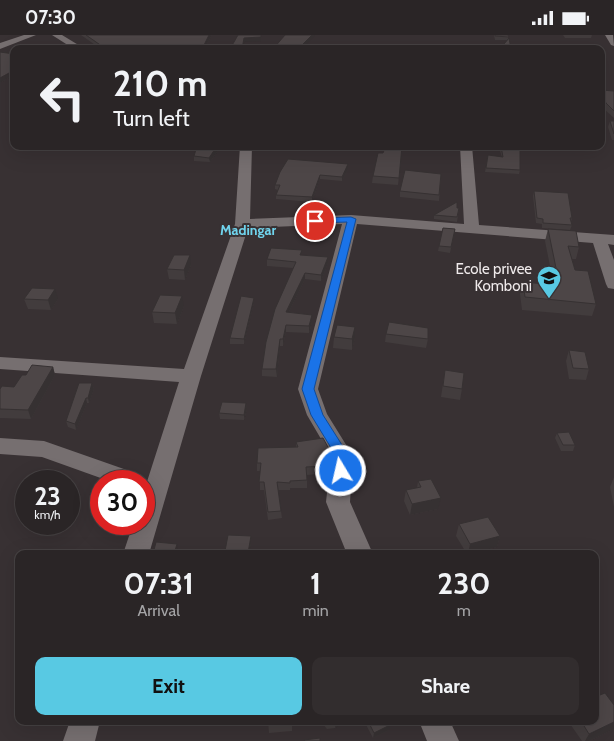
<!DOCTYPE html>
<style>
:root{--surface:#2a2526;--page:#322d2e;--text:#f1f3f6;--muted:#a5a5a7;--line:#464243;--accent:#58c9e3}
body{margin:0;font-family:Cabin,sans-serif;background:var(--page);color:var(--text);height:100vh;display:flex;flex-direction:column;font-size:19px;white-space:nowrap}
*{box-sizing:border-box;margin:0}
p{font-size:16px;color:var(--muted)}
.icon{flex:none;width:28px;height:28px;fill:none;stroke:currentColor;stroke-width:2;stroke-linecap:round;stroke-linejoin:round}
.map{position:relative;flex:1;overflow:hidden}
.drawer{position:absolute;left:15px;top:515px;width:584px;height:175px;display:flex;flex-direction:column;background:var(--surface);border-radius:10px;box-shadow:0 5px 20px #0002,0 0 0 1px var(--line)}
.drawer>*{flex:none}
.top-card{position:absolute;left:10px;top:10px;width:595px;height:105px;border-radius:10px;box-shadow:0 5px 20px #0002,0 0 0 1px var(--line);background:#2a2526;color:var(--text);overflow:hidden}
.speed{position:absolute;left:15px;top:435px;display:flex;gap:10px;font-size:25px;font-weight:700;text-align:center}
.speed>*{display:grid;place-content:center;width:65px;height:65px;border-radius:50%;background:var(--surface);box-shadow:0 5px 20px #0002,0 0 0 1px var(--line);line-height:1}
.speed small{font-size:12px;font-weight:400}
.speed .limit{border:8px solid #d22;background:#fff;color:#111}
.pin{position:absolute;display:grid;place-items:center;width:42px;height:42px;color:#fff;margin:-21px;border:2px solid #fff;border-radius:50%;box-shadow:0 1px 5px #0007}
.me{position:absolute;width:55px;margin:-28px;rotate:351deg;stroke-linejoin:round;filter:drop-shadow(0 0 4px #0008)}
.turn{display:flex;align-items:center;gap:18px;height:105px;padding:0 20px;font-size:22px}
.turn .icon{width:65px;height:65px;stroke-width:2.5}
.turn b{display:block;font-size:35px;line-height:42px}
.eta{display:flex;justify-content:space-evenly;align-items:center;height:85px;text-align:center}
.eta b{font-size:30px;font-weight:700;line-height:35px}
.primary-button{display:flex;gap:10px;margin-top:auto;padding:10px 20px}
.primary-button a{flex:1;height:58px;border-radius:10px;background:var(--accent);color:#111;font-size:20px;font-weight:700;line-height:58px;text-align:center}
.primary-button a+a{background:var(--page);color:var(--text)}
.status{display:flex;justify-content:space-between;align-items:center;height:35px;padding:0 25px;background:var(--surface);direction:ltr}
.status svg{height:14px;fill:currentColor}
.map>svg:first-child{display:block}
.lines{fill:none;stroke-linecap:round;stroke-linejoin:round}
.minor{fill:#766f70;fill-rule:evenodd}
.wall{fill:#423c3d}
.shaded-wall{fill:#363132}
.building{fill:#4d4647;stroke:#363132}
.route{fill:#1a73e8;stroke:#114b97}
.labels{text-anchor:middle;stroke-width:4;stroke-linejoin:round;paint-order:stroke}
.far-neighbourhood-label{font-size:14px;font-weight:bold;fill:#70d4ed;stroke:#383133}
.poi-label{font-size:15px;fill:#efeaeb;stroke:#383133;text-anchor:end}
</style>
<div class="status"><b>07:30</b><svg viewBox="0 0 49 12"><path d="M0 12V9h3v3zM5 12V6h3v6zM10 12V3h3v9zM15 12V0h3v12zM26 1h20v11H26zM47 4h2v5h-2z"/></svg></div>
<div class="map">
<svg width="614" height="706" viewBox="0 0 614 706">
<rect width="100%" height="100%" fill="#383133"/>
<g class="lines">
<g class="minor">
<path d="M24 0H36L0 14V8Z"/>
<path d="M52 0H62L85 14H74Z"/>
<path d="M605 0H613L614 11 611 10Z"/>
<path d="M240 111H252L250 184 351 180 464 189 460 111H472L479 190 614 200V210L608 209 614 225V254L608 253 606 249 593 208 357 189 318 354 327 379 353 421 350 467 373 519H347L326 467 331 421 307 380 298 354 342 189 248 193 201 341 149 519H123L133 489H144V456L179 347 0 334V322L184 334 235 189Z"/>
<path d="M0 403 44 406 141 440 145 446H109L42 422 0 419Z"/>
<path d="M70 686H100L95 706H63Z"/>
<path d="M419 686H450L459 706H427Z"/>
</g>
</g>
<g class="wall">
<path d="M81 0H212L204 14H101Z"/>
<path d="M494 0H508V4L507 5H495Z"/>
<path d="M563 0H592L591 3H565Z"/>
<path d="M14 19V42H10L0 48Z"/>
<path d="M601 55 614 56V83L604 74 601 66Z"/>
<path d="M610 86H614V105H612L608 92Z"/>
<path d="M197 111H221L210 127 194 126V121Z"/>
<path d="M402 111 398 150 372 148 373 141 383 118Z"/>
<path d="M413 111H433L432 114 413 113Z"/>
<path d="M501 111 520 135 519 139 485 137 488 120 502 122 500 116Z"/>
<path d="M348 134 342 146 320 144 312 167 276 164V160L278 155 275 154V150Z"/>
<path d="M441 139 439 166 400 162V156Z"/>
<path d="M534 156 572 183 571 187 572 190 570 195 542 193V189L536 188 533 161Z"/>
<path d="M459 173 457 187 434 184V180Z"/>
<path d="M443 193 455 194 450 218 438 216Z"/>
<path d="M548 194 579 212 576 224H572L575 235 596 269 592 281 522 275 520 259 523 247 551 249 550 246 552 241 545 206Z"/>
<path d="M302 220 328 222V228L321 246 305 244 289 277 312 280V287L309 298 286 297 283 311H280L277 342 262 341V334L293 233 267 231V224Z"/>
<path d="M191 230 185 245 169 244 167 234Z"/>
<path d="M254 263V268L244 309H230V303Z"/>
<path d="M24 264H58L51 275 28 274Z"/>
<path d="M184 271 177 289 154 288 152 277Z"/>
<path d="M355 292V303L352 315 333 313 334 302Z"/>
<path d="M386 299 428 304 426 313 385 307Z"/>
<path d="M569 315 589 334 586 345 569 344 566 326Z"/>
<path d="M53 332 55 340 31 384 0 383V354L14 352 26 340Z"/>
<path d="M445 335 462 354 460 365 441 362Z"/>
<path d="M92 348 94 354 89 368H87L76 395 68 392 66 386Z"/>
<path d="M246 368 247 374 244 385 220 384 219 378Z"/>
<path d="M557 398 575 410 573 416H561L555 403Z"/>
<path d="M296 407 329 421 327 438 307 440V453H290V455H278L282 483 268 485 264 455H260V436H257V428L296 412Z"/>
<path d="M614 442V472L610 452Z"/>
<path d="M418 446 438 474 410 480 404 466 406 455 417 453Z"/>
<path d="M459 489 500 501 497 512 471 519H467L456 501Z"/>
<path d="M251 507 249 519H225V516Z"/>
<path d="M614 670V694L589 706H582L568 686H595Z"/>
<path d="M268 686H292V696L269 698Z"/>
<path d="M322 686H341V688L335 693 327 694 322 688Z"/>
<path d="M364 686H388L389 695 373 703Z"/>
</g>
<g class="shaded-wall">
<path d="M209 0H212L204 14H202Z"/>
<path d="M261 0V6L245 7 243 14H242L244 3Z"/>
<path d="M312 0H315L314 2 302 14H298Z"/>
<path d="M9 38 10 42 0 48V43Z"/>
<path d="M217 111H221L210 127 209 123Z"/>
<path d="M348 129V134L342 146V142Z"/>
<path d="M320 140V144L312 167V162Z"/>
<path d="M190 220 191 230 185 245 184 235Z"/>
<path d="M328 222V228L321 246V240Z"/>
<path d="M305 238V244L286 283V277Z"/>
<path d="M55 254 58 264 51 275 48 265Z"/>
<path d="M182 261 184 271 177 289 175 278Z"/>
<path d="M254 263V268L244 309V304Z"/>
<path d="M312 280V287L309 298V291Z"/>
<path d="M286 290V297L283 311V304Z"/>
<path d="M355 292V303L352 315V304Z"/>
<path d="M280 304V311L277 342 276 334Z"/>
<path d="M53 332 55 340 31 384 28 375Z"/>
<path d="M92 348 94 354 89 368 88 363Z"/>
<path d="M86 363 87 368 76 395 75 389Z"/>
<path d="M246 368 247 374 244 385V380Z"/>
<path d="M441 463 438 474 410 480 412 469Z"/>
<path d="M251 501V507L249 519H248Z"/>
<path d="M500 501 497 512 471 519H468L470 509Z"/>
<path d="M177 509 179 519H174Z"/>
<path d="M338 686H341V688L335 693 336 688Z"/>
<path d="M614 687V694L589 706H585L589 699Z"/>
<path d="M390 690 389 695 373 703 374 698Z"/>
</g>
<g class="building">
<path d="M86 0H209L202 14H106Z"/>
<path d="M238 0H261V2L244 3 242 14H230Z"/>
<path d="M285 0H312L298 14H273Z"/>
<path d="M495 0H508L509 2 495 1Z"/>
<path d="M509 3 511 14H500Z"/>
<path d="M0 17 14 19V38H9L0 43Z"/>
<path d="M601 55 614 56V76L606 68 601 57Z"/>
<path d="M610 86H614V99Z"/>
<path d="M197 111H217L209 123 194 121Z"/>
<path d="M386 111H402L399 143 373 141 378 118H383Z"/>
<path d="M501 111 520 112V135L486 133 488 120 503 122Z"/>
<path d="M288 124 348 129 342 142 320 140 312 162 276 160 280 150H275L280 137Z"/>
<path d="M405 135 441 139 439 160 400 156Z"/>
<path d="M534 156 568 158 572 183H570L572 190 543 188V184L537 183Z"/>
<path d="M457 167V173H459L457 182 434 180Z"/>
<path d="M443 193 455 194 451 212 439 211Z"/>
<path d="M548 194 576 196 579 212 568 211 575 235 588 236 596 269 525 262 523 247 556 250 554 233H556Z"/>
<path d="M271 213 302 215 300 220 328 222 321 240 305 238 286 277 312 280 309 291 286 290 283 304H280L276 334H262L266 307 275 274 296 227 267 224Z"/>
<path d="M174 220H190L184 235 167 234Z"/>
<path d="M32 253 55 254 48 265 24 264Z"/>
<path d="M160 260 182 261 175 278 152 277Z"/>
<path d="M241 261 254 263 244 304 230 303Z"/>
<path d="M389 287 428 293V304L386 299Z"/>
<path d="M337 290 355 292 352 304 334 302Z"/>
<path d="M569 315 585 317 589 334 573 333Z"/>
<path d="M32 330 53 332 28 375 0 374V354L2 351 14 352 22 340H26Z"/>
<path d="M445 335 464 338 462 354 443 351Z"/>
<path d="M79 348H92L88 363H86L75 389 66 386Z"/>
<path d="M222 367 246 368 244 380 219 378Z"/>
<path d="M569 397 575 410H563L557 398Z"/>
<path d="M323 403 329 414 327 431 306 432 307 445 290 446V448L277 447 281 476 268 477 264 447H259L261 428H257L258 413 298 412 296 407Z"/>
<path d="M431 444 441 463 412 469 406 455 421 452 418 446Z"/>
<path d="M488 482 500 501 470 509 459 489Z"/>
<path d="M228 500 251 501 248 518 225 516Z"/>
<path d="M156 507 177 509 174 519H153Z"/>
<path d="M605 658 614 670V687L589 699 581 686H595V662Z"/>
<path d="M268 686H289L268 688Z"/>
<path d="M325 686H338L336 688 328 689Z"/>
<path d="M368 686H388L390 690 374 698Z"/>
<path d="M320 703V706H305L304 705Z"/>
</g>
<path class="route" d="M351 182 356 184 314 354 323 380 349 421 346 440H336L335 436 336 421 311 380 302 354 347 187 315 188 311 186 315 183Z"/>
<defs>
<symbol id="school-pin" viewBox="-11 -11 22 30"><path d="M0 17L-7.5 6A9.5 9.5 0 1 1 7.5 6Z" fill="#58c9e3" stroke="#383133"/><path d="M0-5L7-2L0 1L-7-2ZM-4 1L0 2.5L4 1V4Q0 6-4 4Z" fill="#111"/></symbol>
</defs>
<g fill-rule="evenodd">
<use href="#school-pin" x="535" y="229" width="28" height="38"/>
</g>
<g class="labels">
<g class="far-neighbourhood-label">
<text x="248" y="200">Madingar</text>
</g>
<g class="poi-label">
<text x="532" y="239">Ecole privee<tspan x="532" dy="17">Komboni</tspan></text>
</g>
</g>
</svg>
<div class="speed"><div>23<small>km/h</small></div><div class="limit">30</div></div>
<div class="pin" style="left:315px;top:186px;background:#d93025"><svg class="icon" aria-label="arrive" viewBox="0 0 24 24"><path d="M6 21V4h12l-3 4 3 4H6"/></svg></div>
<svg class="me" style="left:341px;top:436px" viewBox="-20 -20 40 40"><circle r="17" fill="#1a73e8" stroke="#fff" stroke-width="3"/><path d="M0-11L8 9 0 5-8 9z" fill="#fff"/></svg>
<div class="top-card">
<div class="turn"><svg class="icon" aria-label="left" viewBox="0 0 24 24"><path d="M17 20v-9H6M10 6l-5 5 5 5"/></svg><div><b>210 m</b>Turn left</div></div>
</div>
<section class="drawer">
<div class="eta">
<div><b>07:31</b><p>Arrival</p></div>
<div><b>1</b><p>min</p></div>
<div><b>230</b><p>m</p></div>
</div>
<div class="primary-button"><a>Exit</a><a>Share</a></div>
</section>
</div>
